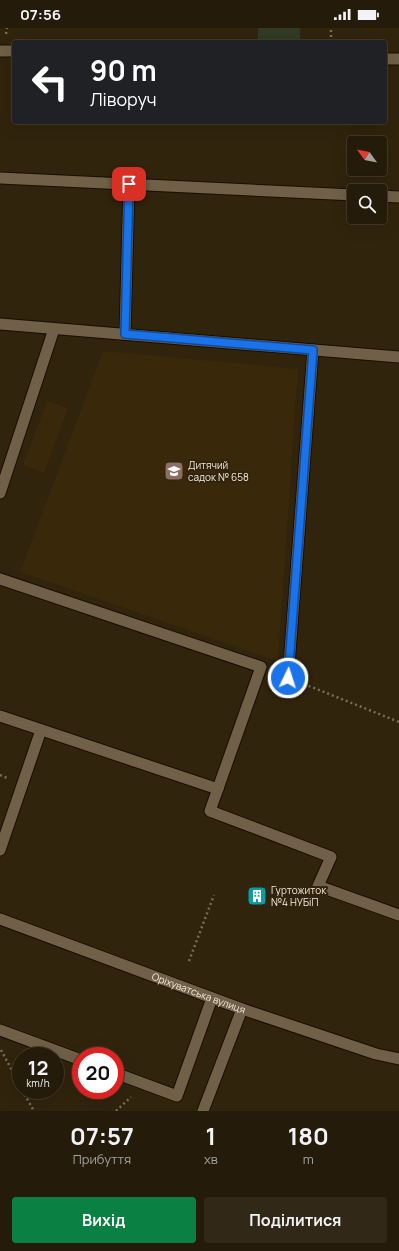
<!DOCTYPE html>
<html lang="uk">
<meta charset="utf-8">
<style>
:root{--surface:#251b0a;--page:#312818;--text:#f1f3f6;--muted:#a3a19c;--line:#42392b;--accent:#0b8043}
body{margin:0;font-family:Manrope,sans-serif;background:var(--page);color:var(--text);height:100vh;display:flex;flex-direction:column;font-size:15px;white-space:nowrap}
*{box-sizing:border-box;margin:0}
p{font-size:13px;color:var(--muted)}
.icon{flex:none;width:22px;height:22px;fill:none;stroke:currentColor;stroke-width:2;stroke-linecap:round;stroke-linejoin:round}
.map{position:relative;height:1083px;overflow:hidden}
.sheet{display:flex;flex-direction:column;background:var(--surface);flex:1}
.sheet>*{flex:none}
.guide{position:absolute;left:12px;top:12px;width:375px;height:84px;border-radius:4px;box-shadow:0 4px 16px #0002,0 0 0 1px var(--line);background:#202124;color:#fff;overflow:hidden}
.needle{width:26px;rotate:303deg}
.controls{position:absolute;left:347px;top:108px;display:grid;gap:8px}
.controls a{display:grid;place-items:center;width:40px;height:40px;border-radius:4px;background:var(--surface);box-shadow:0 4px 16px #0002,0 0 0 1px var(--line);font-size:20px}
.speed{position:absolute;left:12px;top:1019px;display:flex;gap:8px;font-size:20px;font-weight:700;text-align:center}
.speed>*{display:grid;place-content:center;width:52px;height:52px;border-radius:50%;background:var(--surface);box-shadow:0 4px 16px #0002,0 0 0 1px var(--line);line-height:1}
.speed small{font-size:10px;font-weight:400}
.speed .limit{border:6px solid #d22;background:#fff;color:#111}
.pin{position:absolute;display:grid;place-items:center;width:34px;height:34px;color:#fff;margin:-17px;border-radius:8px;box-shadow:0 2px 6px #0006}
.me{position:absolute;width:44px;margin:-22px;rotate:4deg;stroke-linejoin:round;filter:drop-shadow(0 0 3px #0008)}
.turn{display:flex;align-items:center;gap:14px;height:84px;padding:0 12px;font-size:18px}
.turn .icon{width:52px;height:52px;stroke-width:2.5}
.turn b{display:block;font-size:28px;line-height:34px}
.eta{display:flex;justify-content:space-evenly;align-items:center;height:68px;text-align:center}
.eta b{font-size:24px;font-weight:700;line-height:28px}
.action{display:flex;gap:8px;margin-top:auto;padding:8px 12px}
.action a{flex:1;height:46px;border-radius:4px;background:var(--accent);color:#fff;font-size:16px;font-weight:700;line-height:46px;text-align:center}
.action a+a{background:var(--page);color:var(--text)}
.status{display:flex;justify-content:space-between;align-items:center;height:28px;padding:0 20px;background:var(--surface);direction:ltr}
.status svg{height:11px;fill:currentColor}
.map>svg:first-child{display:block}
.built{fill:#392809}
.green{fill:#313a25}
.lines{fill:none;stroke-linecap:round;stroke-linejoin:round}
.service-casing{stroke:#190d00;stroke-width:13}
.minor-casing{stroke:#190d00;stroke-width:13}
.path{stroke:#7a6e5b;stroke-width:2.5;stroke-dasharray:2 3;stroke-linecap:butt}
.service{stroke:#6f6047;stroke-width:11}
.minor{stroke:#6f6047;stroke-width:11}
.route-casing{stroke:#114b97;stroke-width:10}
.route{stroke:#1a73e8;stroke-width:7}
.labels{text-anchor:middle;stroke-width:4;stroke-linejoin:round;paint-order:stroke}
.poi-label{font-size:10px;fill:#f3eadc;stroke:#31240d;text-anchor:start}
.street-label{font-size:10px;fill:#f3eadc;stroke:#31240d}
</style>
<div class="status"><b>07:56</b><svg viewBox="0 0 49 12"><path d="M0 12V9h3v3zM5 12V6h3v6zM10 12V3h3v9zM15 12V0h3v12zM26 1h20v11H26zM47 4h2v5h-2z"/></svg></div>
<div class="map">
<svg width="399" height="1083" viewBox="0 0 399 1083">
<rect width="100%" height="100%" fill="#31240d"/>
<g class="built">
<path d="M103 323 298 341 278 633 20 544Z"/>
<path d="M47 373 68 380 44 445 23 437Z"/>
</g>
<rect class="green" x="258" y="0" width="42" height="14"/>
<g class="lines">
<defs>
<g id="service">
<path d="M0 23H14"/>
<path d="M385 31H399"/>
<path d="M0 150 354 167"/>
<path d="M380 168 399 169"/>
<path d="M0 296 399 329"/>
<path d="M125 306 129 156"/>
<path d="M0 465 54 301"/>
<path d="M0 551 261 639 210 783 331 829 318 858 399 887"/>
<path d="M288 650 313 322"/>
<path d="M0 688 218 761"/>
<path d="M0 822 41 702"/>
<path d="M0 1002 81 1032"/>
<path d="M115 1045 177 1068 212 970"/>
<path d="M203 1083 242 981"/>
</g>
<g id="minor">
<path id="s1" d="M0 891 242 981 376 1026 399 1031"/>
</g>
</defs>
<use href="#service" class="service-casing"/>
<use href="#minor" class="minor-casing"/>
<g class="path">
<path d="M6 6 7 0"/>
<path d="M331 14V0"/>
<path d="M304 656 399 694"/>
<path d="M0 747 7 750"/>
<path d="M189 933 214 867"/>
<path d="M1 1022 21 1059"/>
<path d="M22 1062 34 1083"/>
<path d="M116 1083 131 1069"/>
</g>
<use href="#service" class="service"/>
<use href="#minor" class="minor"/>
</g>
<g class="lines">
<defs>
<path id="route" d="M129 156 125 306 313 322 288 650"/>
</defs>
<use href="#route" class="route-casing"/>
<use href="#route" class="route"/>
</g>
<defs>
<symbol id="school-square" viewBox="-11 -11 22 22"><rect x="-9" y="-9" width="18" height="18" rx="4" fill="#8d6e63" stroke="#31240d"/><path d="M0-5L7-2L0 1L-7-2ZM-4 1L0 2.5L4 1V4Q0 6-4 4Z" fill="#fff"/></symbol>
<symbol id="building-square" viewBox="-11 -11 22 22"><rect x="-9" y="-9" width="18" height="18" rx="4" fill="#0f9aa8" stroke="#31240d"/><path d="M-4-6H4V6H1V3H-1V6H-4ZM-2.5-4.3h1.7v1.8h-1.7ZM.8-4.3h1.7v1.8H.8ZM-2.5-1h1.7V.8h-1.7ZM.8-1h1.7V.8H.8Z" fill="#fff"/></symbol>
</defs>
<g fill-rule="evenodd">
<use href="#school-square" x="163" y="432" width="22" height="22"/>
<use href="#building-square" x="246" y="857" width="22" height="22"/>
</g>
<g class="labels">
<g class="poi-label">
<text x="188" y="441">Дитячий<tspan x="188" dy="12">садок № 658</tspan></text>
<text x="271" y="866">Гуртожиток<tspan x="271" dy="12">№4 НУБіП</tspan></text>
</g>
<g class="street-label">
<text dy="4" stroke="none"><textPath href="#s1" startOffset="212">Оріхуватська вулиця</textPath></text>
</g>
</g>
</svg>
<div class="controls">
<a><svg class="needle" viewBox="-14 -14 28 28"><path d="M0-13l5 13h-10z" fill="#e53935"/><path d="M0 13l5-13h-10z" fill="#a3a19c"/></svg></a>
<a><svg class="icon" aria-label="search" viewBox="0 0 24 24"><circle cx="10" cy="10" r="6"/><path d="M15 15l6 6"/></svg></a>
</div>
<div class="speed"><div>12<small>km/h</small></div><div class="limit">20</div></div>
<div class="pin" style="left:129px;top:156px;background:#d93025"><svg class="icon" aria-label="arrive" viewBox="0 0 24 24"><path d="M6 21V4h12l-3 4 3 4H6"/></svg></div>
<svg class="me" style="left:288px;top:650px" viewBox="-20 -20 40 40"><circle r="17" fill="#1a73e8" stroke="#fff" stroke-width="3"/><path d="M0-11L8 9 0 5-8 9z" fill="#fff"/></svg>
<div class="guide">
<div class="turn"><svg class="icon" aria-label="left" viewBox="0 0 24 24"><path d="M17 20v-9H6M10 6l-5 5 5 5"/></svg><div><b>90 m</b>Ліворуч</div></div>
</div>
</div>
<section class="sheet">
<div class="eta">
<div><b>07:57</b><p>Прибуття</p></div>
<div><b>1</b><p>хв</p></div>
<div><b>180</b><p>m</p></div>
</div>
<div class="action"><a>Вихід</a><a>Поділитися</a></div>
</section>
